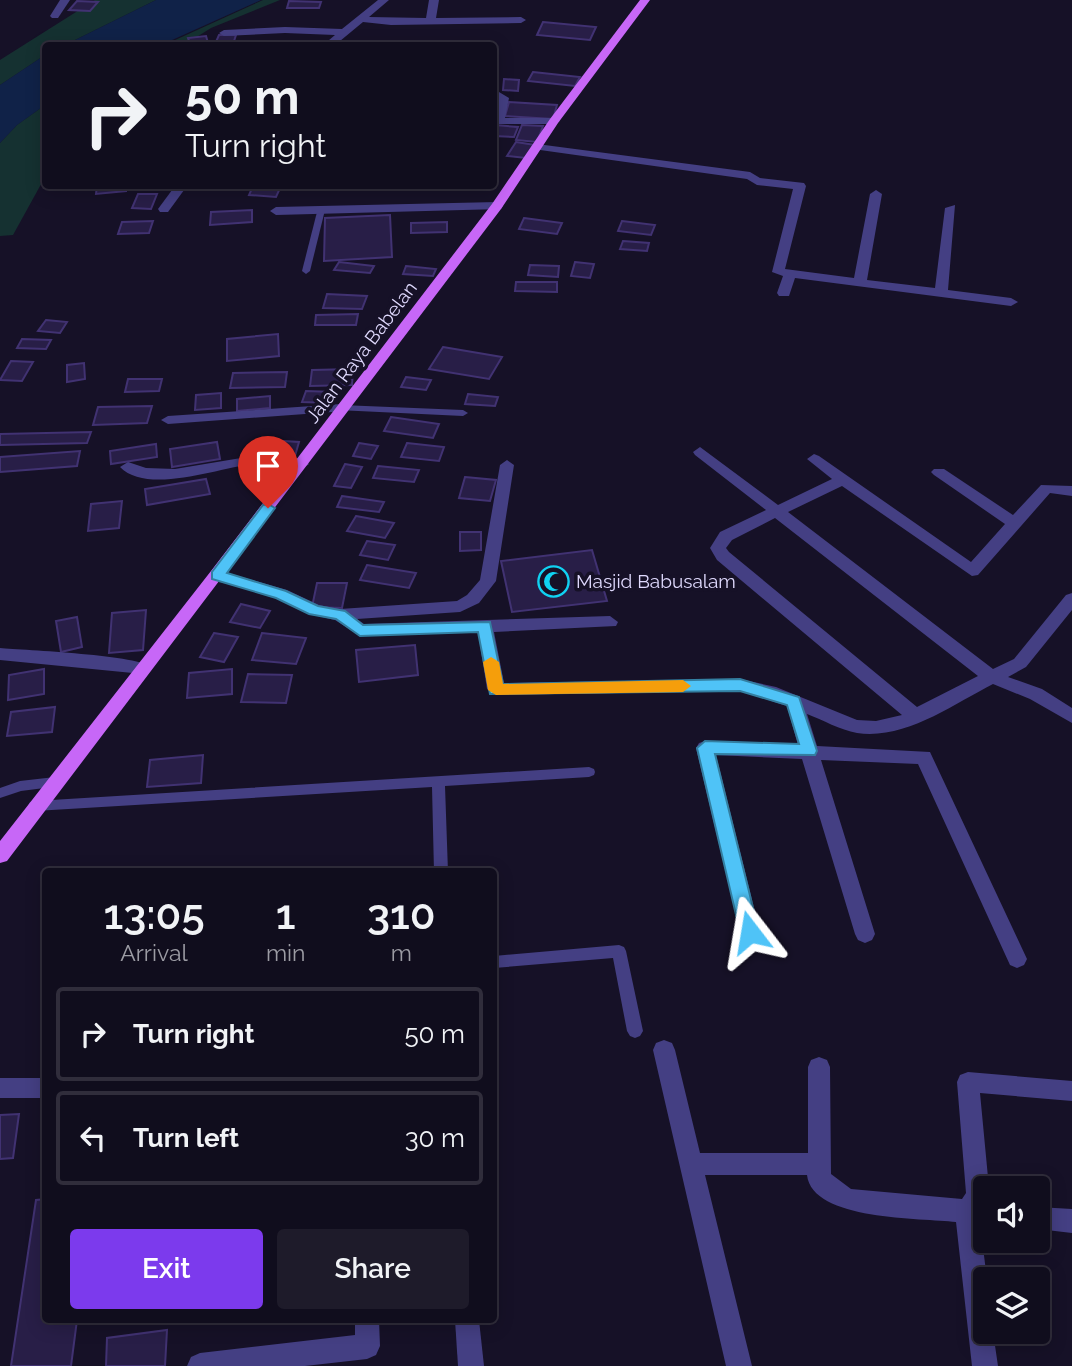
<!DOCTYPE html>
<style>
:root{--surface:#100d1d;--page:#1e1b2a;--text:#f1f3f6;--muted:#9c9ca4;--line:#302d3b;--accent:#7c3aed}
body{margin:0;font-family:Raleway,sans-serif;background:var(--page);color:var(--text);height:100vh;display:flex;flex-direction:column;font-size:26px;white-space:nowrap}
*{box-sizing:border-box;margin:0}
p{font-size:23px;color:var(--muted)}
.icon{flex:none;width:38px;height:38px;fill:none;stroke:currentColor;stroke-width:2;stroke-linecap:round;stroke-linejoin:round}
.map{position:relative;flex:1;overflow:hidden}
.side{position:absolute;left:42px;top:868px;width:455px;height:455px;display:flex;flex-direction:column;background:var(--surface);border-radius:7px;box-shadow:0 4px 18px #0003,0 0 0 2px var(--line)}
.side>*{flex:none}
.top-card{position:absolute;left:42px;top:42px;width:455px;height:147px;border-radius:7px;box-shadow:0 4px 18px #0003,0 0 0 2px var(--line);background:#100d1d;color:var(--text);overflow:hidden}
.tools{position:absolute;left:973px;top:1176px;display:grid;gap:14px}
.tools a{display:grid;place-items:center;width:77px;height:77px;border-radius:7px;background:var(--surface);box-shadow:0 4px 18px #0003,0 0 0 2px var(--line);font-size:35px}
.pin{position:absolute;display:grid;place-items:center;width:60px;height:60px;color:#fff;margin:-72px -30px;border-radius:50% 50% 50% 0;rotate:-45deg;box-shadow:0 0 7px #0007}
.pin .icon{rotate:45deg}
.me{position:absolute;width:77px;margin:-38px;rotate:346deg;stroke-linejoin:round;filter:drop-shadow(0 0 5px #0008)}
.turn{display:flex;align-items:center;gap:24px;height:147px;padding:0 28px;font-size:32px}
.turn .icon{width:91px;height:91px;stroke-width:2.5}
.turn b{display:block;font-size:49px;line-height:60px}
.eta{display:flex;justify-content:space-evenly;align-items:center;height:119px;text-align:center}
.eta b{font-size:42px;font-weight:600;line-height:49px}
.action{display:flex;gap:14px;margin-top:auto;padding:14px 28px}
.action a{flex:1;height:80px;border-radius:7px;background:var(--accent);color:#fff;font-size:28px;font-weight:600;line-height:80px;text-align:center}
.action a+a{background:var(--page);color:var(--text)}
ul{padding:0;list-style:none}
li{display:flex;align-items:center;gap:21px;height:94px;margin:0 14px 10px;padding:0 14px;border:4px solid var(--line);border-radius:7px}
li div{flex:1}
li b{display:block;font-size:26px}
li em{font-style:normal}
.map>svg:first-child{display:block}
.green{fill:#153131}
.water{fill:#102248}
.building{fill:#281e47;stroke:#413272;stroke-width:2}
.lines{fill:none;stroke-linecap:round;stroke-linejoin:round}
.lane{fill:#443f83;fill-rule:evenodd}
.street{fill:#443f83;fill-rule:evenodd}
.primary{fill:#c767f7;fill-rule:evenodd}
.route{fill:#4fc3f7;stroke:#337fa1;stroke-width:2}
.slow{fill:#f59e0b}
.labels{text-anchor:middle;stroke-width:7;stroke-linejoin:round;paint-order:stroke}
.street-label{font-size:19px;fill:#dfd9fd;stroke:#161127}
.poi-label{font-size:19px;fill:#dfd9fd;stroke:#161127;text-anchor:start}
</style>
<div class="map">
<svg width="1072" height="1366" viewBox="0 0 1072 1366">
<rect width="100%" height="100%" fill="#161127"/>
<g class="green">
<path d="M95 0H156L65 45 46 46 45 55 0 85V60Z"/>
<path d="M263 0H280L211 28 184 45 162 46Z"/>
<path d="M45 105V177L13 235 0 236V143L17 125Z"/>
</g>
<g class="water">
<path d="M156 0H261L161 45H65Z"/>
<path d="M45 55V105L17 125 0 143V85Z"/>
</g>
<g class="building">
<path d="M77 1 98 2 90 11 69 10Z"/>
<path d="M289 1 321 2 319 8H287Z"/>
<path d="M543 22 596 27 590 40 537 35Z"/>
<path d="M219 35H236L233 44H215Z"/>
<path d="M206 36 209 46H191L188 38Z"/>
<path d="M533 72 580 77 575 86 528 81Z"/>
<path d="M504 79 519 80 518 91 503 90Z"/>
<path d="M509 102 557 105 553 119 505 116Z"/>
<path d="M495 125 518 127 514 137 494 136Z"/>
<path d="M522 125 543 126 537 142 516 140Z"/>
<path d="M516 142 535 145 526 158 507 156Z"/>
<path d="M97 186H126V191L96 194Z"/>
<path d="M253 186H281L276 197 249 195Z"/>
<path d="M138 194H157L151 209 132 208Z"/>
<path d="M252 210V222L210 225 211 212Z"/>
<path d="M390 215 392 257 324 261 325 218Z"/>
<path d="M524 218 562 223 557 234 519 229Z"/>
<path d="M153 221 149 233 118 234 122 222Z"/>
<path d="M622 221 655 225 651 235 618 231Z"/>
<path d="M447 222V232L411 233V223Z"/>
<path d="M623 241 649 243 647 251 620 249Z"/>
<path d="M339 262 374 266 370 273 334 270Z"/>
<path d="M575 262 594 264 590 278 571 276Z"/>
<path d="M530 265 559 266 558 277 528 275Z"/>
<path d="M406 266 436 269 433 276 403 274Z"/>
<path d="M516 282H557V292L515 291Z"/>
<path d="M327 294 367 296 362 309 323 308Z"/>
<path d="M358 314 356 325H315L316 315Z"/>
<path d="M46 320 67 322 60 333 38 331Z"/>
<path d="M278 334 279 356 227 361V339Z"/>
<path d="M22 339 51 340 46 349 17 348Z"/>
<path d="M443 347 502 357 489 379 429 369Z"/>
<path d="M11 361 33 362 22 381 0 380Z"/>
<path d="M84 363 85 379 67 382V365Z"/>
<path d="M353 369 352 385 310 386 312 370Z"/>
<path d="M287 372 285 387 230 388 233 373Z"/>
<path d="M406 377 431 380 426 390 401 387Z"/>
<path d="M128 379H162L159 391 125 392Z"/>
<path d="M306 391 334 392 331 403 302 402Z"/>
<path d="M221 393V408L195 410 196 395Z"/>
<path d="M468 394 498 397 495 406 465 404Z"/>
<path d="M270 396V408L237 411V399Z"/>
<path d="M152 406 147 423 93 425 98 407Z"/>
<path d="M391 417 439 424 433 438 384 431Z"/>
<path d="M91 432 87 443 0 445V434Z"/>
<path d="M267 440 299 442 295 456 262 454Z"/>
<path d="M217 442 220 459 172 467 170 449Z"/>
<path d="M359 443 378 446 371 459 353 456Z"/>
<path d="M407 443 444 447 439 461 401 457Z"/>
<path d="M156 444 157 457 111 464 110 451Z"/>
<path d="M80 451 77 466 0 472V457Z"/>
<path d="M345 464 362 467 351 488 334 486Z"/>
<path d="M378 466 419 470 414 482 373 478Z"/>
<path d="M465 477 496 480 490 501 459 498Z"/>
<path d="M206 479 210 494 147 505 145 489Z"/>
<path d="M342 496 384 502 379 512 337 507Z"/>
<path d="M122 501 119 528 88 531 91 504Z"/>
<path d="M356 516 394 523 385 538 347 531Z"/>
<path d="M460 532H481V550L460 551Z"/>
<path d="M367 541 395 545 388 560 360 555Z"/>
<path d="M592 550 607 601 512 612 501 561Z"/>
<path d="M367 565 416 573 409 588 360 580Z"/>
<path d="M317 583H347L342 608 312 607Z"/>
<path d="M241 604 270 611 260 628 230 622Z"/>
<path d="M146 610 143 650 109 653 112 613Z"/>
<path d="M77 617 82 647 61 652 56 621Z"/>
<path d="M214 633 238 637 224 662 200 657Z"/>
<path d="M262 633 306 638 296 664 252 660Z"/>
<path d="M415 645 418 675 359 682 356 650Z"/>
<path d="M44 669V694L8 700 9 675Z"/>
<path d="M232 669V694L187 698 189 673Z"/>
<path d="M248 674 292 675 286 703 241 702Z"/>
<path d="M55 707 52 732 7 736 11 712Z"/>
<path d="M203 755 201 783 147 787 150 760Z"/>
<path d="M19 1114 13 1158 0 1159V1115Z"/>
<path d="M46 1199V1320H77L71 1366H11L36 1200Z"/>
<path d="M167 1330 165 1366H106L107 1338Z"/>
</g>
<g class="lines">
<g class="lane">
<path d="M318 208 325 210 310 271 306 274 302 271Z"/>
<path d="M341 405 463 410 468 413 463 416 337 410V406Z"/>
<path d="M589 767 594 769 595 772 594 775 589 777 445 786 448 872H434L432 787 35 811 30 810 28 806 30 802 35 801Z"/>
<path d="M55 777 60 778 62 782 60 786 21 791 0 798V788L20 781Z"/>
<path d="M619 945 624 947 626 951 643 1031 640 1036 635 1038 630 1036 627 1031 613 958 494 968V956Z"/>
</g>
<g class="street">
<path d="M60 0H70L58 18H52L50 16Z"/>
<path d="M378 0H389L369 17 426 18 429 0H439L436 18 521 17 526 20 521 23 391 25 363 22 334 46H322L335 35 285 33 224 36 219 33 224 30 285 27 342 29Z"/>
<path d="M494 89 509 98 505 118H554L560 121 554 124H494L498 99 494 96Z"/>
<path d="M537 144 750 172 760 178 804 183 806 186 785 269 854 278 870 194 876 190 882 194 867 280 935 288 945 208 955 205 948 290 1011 298 1018 302 1011 306 795 278 789 296H779L777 293 783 276 772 272 793 189 757 185 747 179 533 149 531 147Z"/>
<path d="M175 186H187L168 212H160L158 209Z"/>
<path d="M497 202 503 206 501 209 276 215 270 211 276 207Z"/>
<path d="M341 404 346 405V411L168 424 161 420 168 416Z"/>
<path d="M700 447 778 505 832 479 807 459 814 454 819 456 971 562 1005 524 934 475 931 472 934 469H944L1013 515 1041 485 1072 486V496L1050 493 978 575 972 576 842 486 788 512 993 669 1014 659 1066 595 1072 593V610L1026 667 1008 677 1042 689 1072 708V723L1030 699 993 684C952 705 905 740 857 733 840 730 823 720 807 714L817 746 930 752 1027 959 1024 965 1017 968 1010 965 918 764 821 760 875 934 872 940 865 943 858 940 855 934 802 759 716 755 760 932 757 938 750 941 743 938 740 932 696 748 699 743 705 741 798 745 787 706 740 691 496 695 487 689 478 632 360 636 335 620 309 614 275 598 211 579 209 575 217 570 287 590 319 605 340 609 457 601 467 595 480 580 500 465 507 460 514 465 496 581 479 603 460 612 357 619 364 624 610 616 618 622 616 626 494 632 504 683 740 679 776 687 857 720 876 721 902 715 717 560 710 548 720 532 766 510 695 455 693 452ZM775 518 978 676 917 707 729 552 726 548 732 540Z"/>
<path d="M265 454 302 459 309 464C301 472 267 462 252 464 219 468 147 495 120 467L128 462 146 468 175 469Z"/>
<path d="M0 648C23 650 143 655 152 668L143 674 0 660Z"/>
<path d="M664 1040 672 1043 675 1050 700 1153H808V1067L811 1060 819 1057 827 1060 830 1067 831 1174 851 1189 962 1199 966 1193 957 1082 960 1075 968 1072 1072 1081V1101L980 1093 989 1188H985V1224H980L987 1279 985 1332H993L998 1366H972L956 1222C922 1218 812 1221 807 1175H705L752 1366H726L653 1050 656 1043Z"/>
<rect x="0" y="1078" width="46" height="20"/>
<path d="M1038 1207 1072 1209V1233L1038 1229Z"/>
<path d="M355 1320H379L380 1346 376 1355 367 1359 305 1366H187L191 1357 200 1353 355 1335Z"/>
<path d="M455 1320H479L484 1366H458Z"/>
</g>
<path class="primary" d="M640 0H650L558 123 501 209 7 861 0 863V841L211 571 492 204 550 119Z"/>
</g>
<path class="route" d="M268 504 275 508 227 573 286 591 318 606 345 611 363 625 490 622 503 684 740 679 799 697 817 751 815 755 715 754 759 932 756 938H743L740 932 697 748 705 741 799 744 787 705 740 691 490 694 478 632 360 636 336 619 309 614 276 598 212 579V572L263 505Z"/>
<path class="slow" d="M491 657 499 662 503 684 683 680 691 686 683 692 496 695 488 690 483 662Z"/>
<defs>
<symbol id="mosque-ring" viewBox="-11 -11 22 22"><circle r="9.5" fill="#161127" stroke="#10d2f2" stroke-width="1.5"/><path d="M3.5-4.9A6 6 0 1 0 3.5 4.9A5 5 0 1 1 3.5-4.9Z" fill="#10d2f2"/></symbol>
</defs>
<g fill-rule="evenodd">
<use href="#mosque-ring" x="536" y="564" width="35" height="35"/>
</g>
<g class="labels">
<g class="street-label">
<text transform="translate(361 352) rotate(-53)" y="7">Jalan Raya Babelan</text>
</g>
<g class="poi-label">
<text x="576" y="588">Masjid Babusalam</text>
</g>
</g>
</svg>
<div class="tools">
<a><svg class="icon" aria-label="sound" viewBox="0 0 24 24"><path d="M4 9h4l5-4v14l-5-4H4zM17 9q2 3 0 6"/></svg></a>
<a><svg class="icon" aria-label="layers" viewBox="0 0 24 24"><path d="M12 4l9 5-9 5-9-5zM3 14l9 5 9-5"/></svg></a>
</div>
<div class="pin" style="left:268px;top:508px;background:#d93025"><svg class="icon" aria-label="arrive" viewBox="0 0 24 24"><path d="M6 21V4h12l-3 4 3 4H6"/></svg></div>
<svg class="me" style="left:750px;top:932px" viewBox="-20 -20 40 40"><path d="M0-17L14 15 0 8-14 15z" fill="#4fc3f7" stroke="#fff" stroke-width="4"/></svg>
<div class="top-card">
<div class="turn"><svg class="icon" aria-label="right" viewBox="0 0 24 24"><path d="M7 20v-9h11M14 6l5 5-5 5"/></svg><div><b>50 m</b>Turn right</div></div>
</div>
<section class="side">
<div class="eta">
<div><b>13:05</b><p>Arrival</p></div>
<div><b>1</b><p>min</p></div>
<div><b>310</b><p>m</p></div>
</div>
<ul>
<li><svg class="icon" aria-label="right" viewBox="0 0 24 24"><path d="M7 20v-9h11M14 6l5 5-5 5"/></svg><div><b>Turn right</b></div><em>50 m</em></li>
<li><svg class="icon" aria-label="left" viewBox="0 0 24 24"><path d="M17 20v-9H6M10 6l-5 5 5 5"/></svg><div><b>Turn left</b></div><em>30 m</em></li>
</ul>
<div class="action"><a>Exit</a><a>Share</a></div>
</section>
</div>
